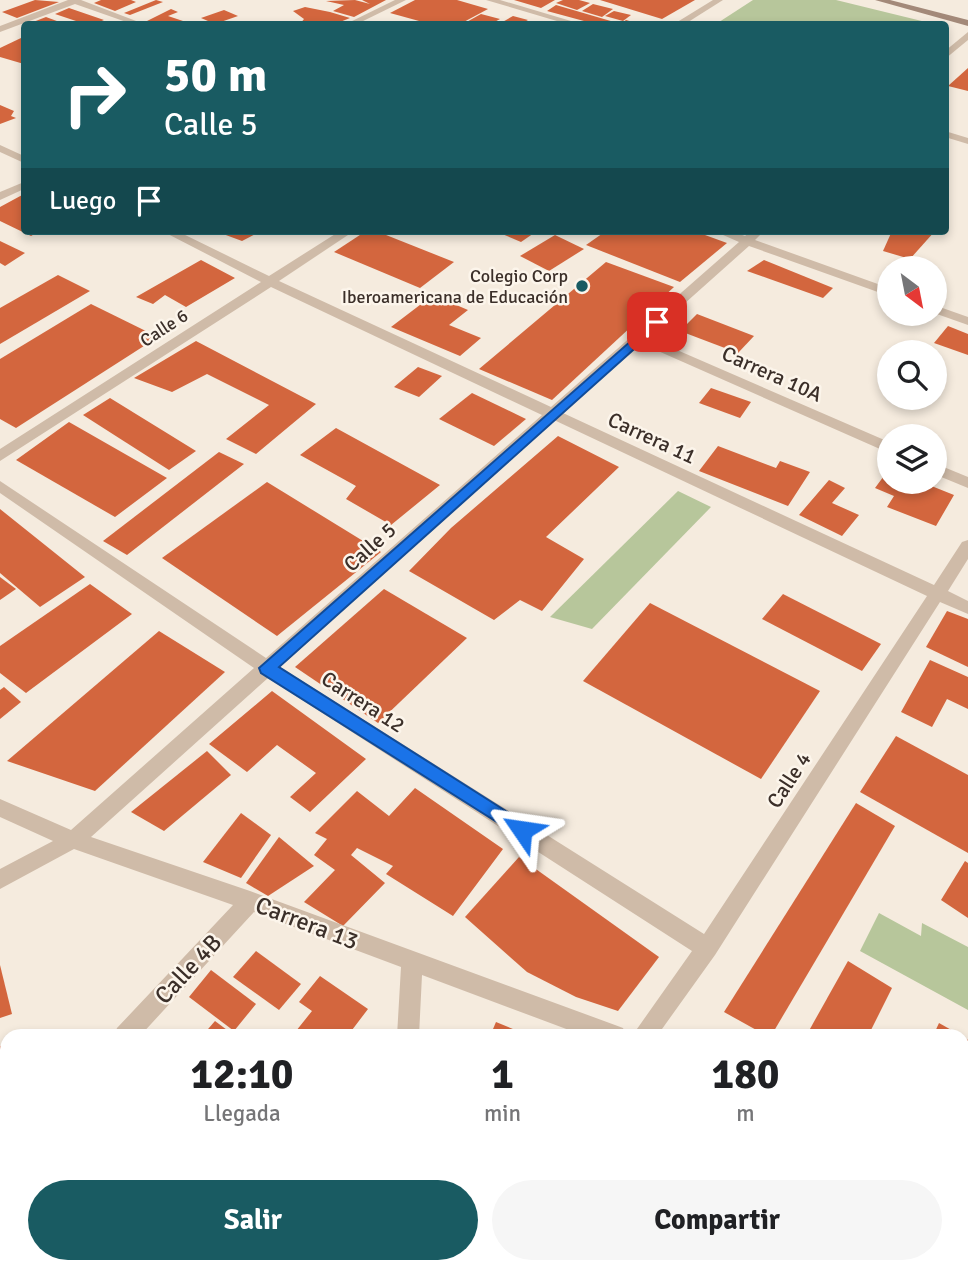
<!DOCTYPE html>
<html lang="es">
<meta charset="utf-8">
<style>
:root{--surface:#fff;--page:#f6f6f6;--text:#202124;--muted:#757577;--accent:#195b62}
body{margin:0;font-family:Signika,sans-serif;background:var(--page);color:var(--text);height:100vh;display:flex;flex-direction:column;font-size:26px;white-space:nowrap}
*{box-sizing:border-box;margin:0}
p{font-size:23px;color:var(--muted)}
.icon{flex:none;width:38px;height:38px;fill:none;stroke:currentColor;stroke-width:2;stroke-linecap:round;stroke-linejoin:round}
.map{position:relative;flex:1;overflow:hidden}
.panel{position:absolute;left:0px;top:1029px;width:970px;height:245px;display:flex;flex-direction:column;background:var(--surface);border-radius:21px 21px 0 0;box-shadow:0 4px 10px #0003}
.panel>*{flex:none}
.banner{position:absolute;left:21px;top:21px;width:928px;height:214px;border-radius:7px;box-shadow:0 4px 10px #0003;background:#195b62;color:#fff;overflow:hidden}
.needle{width:46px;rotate:148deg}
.buttons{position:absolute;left:877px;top:256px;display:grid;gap:14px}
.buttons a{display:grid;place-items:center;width:70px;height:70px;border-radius:50%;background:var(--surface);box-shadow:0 4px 10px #0003;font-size:35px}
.pin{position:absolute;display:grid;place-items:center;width:60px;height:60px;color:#fff;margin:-30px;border-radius:14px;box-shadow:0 4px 10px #0006}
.me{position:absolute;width:77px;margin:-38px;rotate:302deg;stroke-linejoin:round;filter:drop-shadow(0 0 5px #0008)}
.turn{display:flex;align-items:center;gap:24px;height:147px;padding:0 28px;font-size:32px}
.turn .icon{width:91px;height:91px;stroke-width:2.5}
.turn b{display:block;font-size:49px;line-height:60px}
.then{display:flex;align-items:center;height:66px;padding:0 28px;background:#0003;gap:14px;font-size:26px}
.eta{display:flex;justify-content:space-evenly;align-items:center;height:119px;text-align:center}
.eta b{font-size:42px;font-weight:700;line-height:49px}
.primary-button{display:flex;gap:14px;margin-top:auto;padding:14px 28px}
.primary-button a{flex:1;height:80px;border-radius:42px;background:var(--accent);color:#fff;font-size:28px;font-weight:700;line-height:80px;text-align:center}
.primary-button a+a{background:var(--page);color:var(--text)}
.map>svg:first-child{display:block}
.green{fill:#b7c69b}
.building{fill:#d3663e}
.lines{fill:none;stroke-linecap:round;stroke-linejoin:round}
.street{fill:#cfbba8;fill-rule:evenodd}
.secondary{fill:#a38979;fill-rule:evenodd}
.route{fill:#1a73e8;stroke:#114b97;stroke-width:2}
.poi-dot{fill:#195b62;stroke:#fcf5eb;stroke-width:2.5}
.labels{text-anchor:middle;stroke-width:5;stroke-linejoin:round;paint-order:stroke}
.far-poi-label{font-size:18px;fill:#3b2f29;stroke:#fcf5eb;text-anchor:end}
.far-street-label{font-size:18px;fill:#3b2f29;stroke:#fcf5eb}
.street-label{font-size:21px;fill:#3b2f29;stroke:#fcf5eb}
.near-street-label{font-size:24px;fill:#3b2f29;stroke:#fcf5eb}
</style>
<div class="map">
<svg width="968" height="1274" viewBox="0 0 968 1274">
<rect width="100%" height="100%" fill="#f5ebde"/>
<g class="green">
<path d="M753 0H836L934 24H716Z"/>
<path d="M678 491 711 507 592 629 550 617Z"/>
<path d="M879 913 921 936 922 923 968 947V1010L860 951Z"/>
</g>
<g class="building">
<path d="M35 0 59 2 17 18 2 12Z"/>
<path d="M101 0H131L136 2 115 11 94 3Z"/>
<path d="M156 0 163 2 130 15 124 13Z"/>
<path d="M355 0 370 4 362 0H386L354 17 333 11 344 5 326 1Z"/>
<path d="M415 0H457L488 9 460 24H430L390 13Z"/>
<path d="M514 0H555L541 8Z"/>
<path d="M563 0H579L590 3 577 10 556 3Z"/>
<path d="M600 0H695L662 19Z"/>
<path d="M593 4 613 9 602 17 582 11Z"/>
<path d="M556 5 621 24 626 20 639 24H595L547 11Z"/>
<path d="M305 7 330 12 350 18 335 24H300L304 19 293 11Z"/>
<path d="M69 8 104 20 95 24H67L76 21 55 14Z"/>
<path d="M171 9 178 12 168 16 192 24H159L147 21Z"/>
<path d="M224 10 238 16 215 24 201 18Z"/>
<path d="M614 11 631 15 623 21 605 16Z"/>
<path d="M481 14 500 19 491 24H463Z"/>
<path d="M513 16 528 20 521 24H499Z"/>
<path d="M46 17 65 24H28Z"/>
<path d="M21 38 24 39V64L0 57V48Z"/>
<path d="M968 68V91L948 86Z"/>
<path d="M0 105 14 111 11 116 16 118 0 124Z"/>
<path d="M24 194V231H40L31 236 0 221V207Z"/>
<path d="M215 231H261L242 241Z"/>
<path d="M366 231H376L454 262 420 288 334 252Z"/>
<path d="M495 231H537L521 242Z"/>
<path d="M606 231H694L727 243 680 282 586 245Z"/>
<path d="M892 231H935L910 259 883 251Z"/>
<path d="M555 235 584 249 549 271 520 256Z"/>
<path d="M0 241 25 253 5 266 0 263Z"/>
<path d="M201 260 235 278 186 307 165 295 153 304 136 297Z"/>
<path d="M764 260 833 288 823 298 747 271Z"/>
<path d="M606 262 674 287 552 400 479 369Z"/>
<path d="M58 275 90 291 0 344V308Z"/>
<path d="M433 295 468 310 449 325 481 338 460 356 391 327Z"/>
<path d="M91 304 158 337 16 428 0 419V359Z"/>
<path d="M697 314 754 336 738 353 680 331Z"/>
<path d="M948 326 968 334V355L934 343Z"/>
<path d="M196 341 316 404 256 454 226 439 269 405 207 374 172 392 134 378Z"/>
<path d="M418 367 442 376 419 397 394 387Z"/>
<path d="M711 388 751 402 740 418 699 403Z"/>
<path d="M472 393 526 419 494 446 439 419Z"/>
<path d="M110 398 196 451 169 470 83 415Z"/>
<path d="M69 422 167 478 115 517 16 460Z"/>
<path d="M336 428 440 485 391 525 346 499 356 486 300 455Z"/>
<path d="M558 436 619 467 546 537 584 559 542 611 520 600 494 620 409 571 451 528Z"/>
<path d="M718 446 776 468 780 461 810 472 788 506 699 471Z"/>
<path d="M219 452 244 464 127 555 103 541Z"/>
<path d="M889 469V481H919L954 495 936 526 887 507 894 496 875 488Z"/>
<path d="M829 480 845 488 832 503 859 515 842 536 799 515Z"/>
<path d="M267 482 381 552 277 636 162 558Z"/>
<path d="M0 509 85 577 40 607 0 573Z"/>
<path d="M0 577 16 589 0 600Z"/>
<path d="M90 584 132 614 26 693 0 673V646Z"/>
<path d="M384 589 467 638 378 723 295 667Z"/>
<path d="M783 594 881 644 862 671 762 619Z"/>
<path d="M650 603 820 691 761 779 583 681Z"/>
<path d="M947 611 968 619V667L926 647Z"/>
<path d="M159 631 225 672 95 791 7 761Z"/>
<path d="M930 660 968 677V709L947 699 932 727 901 712Z"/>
<path d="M4 687 21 702 0 719V690Z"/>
<path d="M272 691 366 759 310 812 290 797 316 773 277 745 247 772 209 744Z"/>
<path d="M896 736 968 775V853L860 792Z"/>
<path d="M207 751 231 775 164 831 131 812Z"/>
<path d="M415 788 503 849 453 916 386 874 393 866 357 848 351 855 385 883 343 926 304 902 335 870 314 855 327 839 315 833 357 791 389 816Z"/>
<path d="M856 803 895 826 771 1036H767L724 1012Z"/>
<path d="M241 813 271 835 241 878 203 862Z"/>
<path d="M279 837 314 866 268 896 246 883Z"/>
<path d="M519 857 659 957 618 1011 576 997 527 972 465 917Z"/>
<path d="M965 861 968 863V918L941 900Z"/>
<path d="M256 951 301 984 279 1010 233 977Z"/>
<path d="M848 961 892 988 868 1036H806Z"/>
<path d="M0 965 12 1014 0 1018Z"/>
<path d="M211 970 256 1004 234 1031 189 997Z"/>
<path d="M320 976 368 1009 349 1034 353 1036H292L312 1011 299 1002Z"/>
<path d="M215 1021 235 1036H202Z"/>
<path d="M496 1022 530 1036H490Z"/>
<path d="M939 1023 962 1036H933Z"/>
<path d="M962 1036 968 1040V1089L963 1102Z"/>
<path d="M7 1044V1107L0 1110V1046Z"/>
<path d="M7 1213V1267H102L96 1274H0V1221Z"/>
<path d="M163 1267H230L225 1274H171Z"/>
<path d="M270 1267H287L300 1274H266Z"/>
<path d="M300 1267H345L340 1274H308Z"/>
<path d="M768 1267H845L844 1274H767Z"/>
</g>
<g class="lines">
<g class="street">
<path d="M68 0H81L144 24H132L75 4 0 32V26Z"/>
<path d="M395 0H406L357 24H346Z"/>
<path d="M486 0H500L581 24H567Z"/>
<path d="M713 0H723L685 24H674Z"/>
<path d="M968 32V40L945 59V51Z"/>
<path d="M945 131 968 138V144L945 137Z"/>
<path d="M0 145 24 156V163L0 152Z"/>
<path d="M24 182V189L0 200V192Z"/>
<path d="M162 231H177L269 276 340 231H354L279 281 551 407 739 242 714 231H731L745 236 751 231H764L755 240 889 288V296L749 246 647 337 889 442V453L640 343 563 413 934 585 962 542 968 540V559L948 591 968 601V614L940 602 715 955 657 1036H632L692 951 268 678 91 837 250 891 615 1025 623 1028 626 1036H585L422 975 419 1036H397L401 967 254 912 140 1036H114L117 1028 233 905 74 849 0 889V869L53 841 0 817V799L71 830 254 668 0 493V481L266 658 542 415 271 287 0 461V449L261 282ZM554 420 927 596 704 934 280 667Z"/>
<path d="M934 305 968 317V325L934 313Z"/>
<path d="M934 463 968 477V488L934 474Z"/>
<path d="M7 1151V1180L0 1183V1154Z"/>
<path d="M962 1165 968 1167V1191L962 1190Z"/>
<rect x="385" y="1267" width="26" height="7"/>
</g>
<path class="secondary" d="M875 0H890L968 20V26Z"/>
</g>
<path class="route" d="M657 318 661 319V325L279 667 528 825 531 830 528 836 522 838 261 673 259 668Z"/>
<circle class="poi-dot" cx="582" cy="286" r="7"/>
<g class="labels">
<g class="far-poi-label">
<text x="568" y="282">Colegio Corp<tspan x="568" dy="21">Iberoamericana de Educación</tspan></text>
</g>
<g class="far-street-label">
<text transform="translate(164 328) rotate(-33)" y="6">Calle 6</text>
</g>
<g class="street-label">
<text transform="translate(772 374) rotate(24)" y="7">Carrera 10A</text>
<text transform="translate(652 438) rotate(25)" y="7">Carrera 11</text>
<text transform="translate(370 547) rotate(-42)" y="7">Calle 5</text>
<text transform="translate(363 702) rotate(33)" y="7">Carrera 12</text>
<text transform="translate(789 780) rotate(-57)" y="7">Calle 4</text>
</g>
<g class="near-street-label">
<text transform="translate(307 923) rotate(21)" y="8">Carrera 13</text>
<text transform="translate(188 969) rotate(-47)" y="8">Calle 4B</text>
</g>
</g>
</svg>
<div class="buttons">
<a><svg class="needle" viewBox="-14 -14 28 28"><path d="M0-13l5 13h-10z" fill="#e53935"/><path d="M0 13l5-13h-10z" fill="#757577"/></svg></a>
<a><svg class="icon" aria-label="search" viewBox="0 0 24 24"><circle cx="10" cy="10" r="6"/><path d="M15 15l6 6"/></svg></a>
<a><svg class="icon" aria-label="layers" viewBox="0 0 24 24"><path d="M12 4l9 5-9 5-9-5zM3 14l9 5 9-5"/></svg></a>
</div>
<div class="pin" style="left:657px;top:322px;background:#d93025"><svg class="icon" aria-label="arrive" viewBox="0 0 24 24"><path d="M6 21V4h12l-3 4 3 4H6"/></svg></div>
<svg class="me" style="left:522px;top:830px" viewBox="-20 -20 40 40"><path d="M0-17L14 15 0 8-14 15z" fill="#1a73e8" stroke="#fff" stroke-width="4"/></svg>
<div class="banner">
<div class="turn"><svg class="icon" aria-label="right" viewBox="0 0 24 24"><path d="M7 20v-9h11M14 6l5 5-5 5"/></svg><div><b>50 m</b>Calle 5</div></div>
<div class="then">Luego<svg class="icon" aria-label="arrive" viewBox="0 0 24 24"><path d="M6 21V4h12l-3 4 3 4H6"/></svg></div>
</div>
<section class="panel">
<div class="eta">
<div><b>12:10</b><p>Llegada</p></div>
<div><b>1</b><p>min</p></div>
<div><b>180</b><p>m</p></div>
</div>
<div class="primary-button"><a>Salir</a><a>Compartir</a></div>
</section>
</div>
